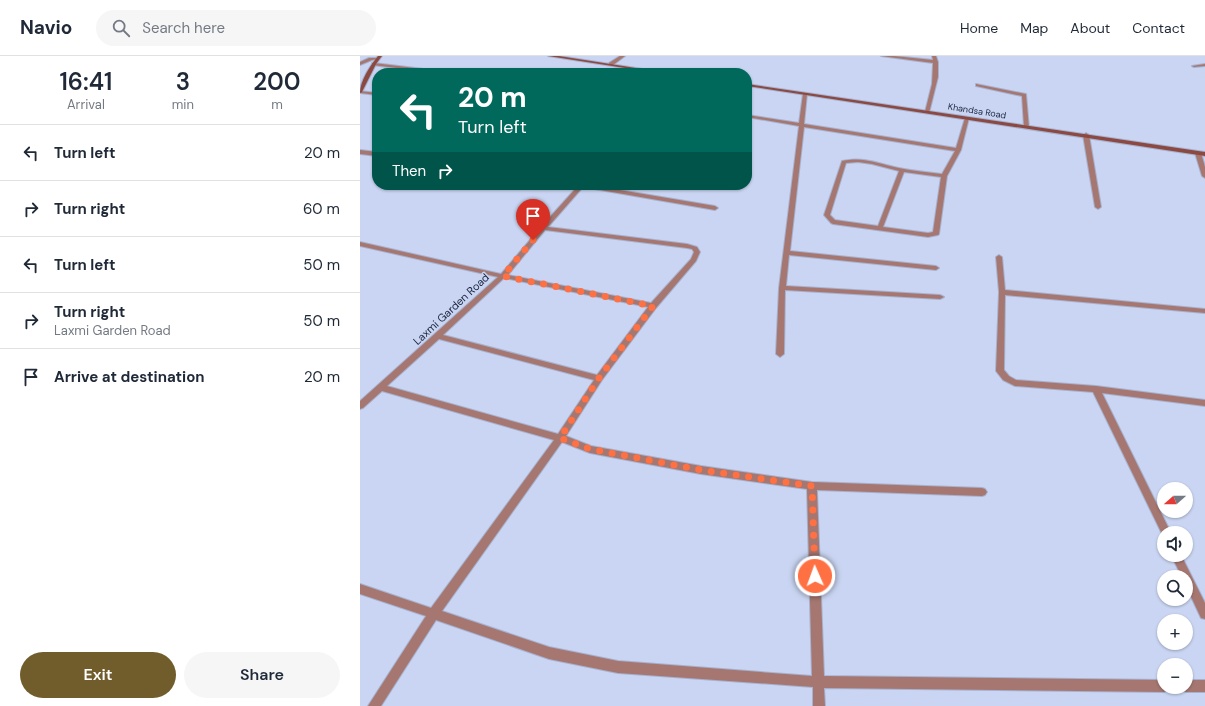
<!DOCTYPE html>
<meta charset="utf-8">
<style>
:root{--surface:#fff;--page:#f6f6f7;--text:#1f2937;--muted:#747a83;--line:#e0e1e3;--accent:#715d2c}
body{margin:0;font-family:"DM Sans",sans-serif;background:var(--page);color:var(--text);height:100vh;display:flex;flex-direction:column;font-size:15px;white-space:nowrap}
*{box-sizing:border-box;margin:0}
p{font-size:13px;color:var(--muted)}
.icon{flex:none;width:22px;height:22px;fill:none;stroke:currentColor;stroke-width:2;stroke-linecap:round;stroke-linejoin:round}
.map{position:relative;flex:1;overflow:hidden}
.details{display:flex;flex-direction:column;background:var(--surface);width:360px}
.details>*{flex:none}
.hud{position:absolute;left:12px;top:12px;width:380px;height:122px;border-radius:16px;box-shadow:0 1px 3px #0004;background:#00695c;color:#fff;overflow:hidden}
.needle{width:26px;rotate:249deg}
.fabs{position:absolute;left:797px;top:426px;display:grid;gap:8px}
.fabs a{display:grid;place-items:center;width:36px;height:36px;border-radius:50%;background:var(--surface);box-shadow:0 1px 3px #0004;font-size:20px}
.pin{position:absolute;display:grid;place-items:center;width:34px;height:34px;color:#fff;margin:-41px -17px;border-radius:50% 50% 50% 0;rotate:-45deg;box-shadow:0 0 4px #0007}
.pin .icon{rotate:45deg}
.me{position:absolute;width:44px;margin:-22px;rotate:358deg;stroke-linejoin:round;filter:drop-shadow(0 0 3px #0008)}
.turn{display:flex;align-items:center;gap:14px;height:84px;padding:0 20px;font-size:18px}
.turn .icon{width:52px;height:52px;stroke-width:2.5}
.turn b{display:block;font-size:28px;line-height:34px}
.then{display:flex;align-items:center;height:38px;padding:0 20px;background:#0003;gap:8px;font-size:15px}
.eta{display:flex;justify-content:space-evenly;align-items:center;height:68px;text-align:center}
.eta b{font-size:24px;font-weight:600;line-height:28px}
.primary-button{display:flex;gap:8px;margin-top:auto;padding:8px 20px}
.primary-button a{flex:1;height:46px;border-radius:24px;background:var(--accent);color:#fff;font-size:16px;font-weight:600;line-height:46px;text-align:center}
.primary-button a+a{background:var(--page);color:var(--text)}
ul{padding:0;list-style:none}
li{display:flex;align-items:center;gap:12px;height:56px;padding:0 20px;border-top:1px solid var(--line)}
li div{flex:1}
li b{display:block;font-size:15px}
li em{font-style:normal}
header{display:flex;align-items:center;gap:24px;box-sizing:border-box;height:56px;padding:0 20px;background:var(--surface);border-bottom:1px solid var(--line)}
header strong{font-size:19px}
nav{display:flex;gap:22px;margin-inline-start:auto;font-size:14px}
.search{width:280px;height:36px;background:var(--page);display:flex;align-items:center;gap:10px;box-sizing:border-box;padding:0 14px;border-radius:22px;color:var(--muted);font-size:15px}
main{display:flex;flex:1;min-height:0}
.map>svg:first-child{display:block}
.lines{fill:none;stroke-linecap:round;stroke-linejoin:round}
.street-casing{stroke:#a6b2cf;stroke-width:2}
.secondary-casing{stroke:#a6b2cf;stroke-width:2}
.street{fill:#a67771;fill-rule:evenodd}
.secondary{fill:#8b4941;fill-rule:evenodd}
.route{stroke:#ff7043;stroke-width:7;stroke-dasharray:0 12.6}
.labels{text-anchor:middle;stroke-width:3;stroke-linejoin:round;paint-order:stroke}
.far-street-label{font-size:9px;fill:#1c2641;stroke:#c9d5f2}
.street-label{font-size:11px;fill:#1c2641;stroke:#c9d5f2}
</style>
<header>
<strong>Navio</strong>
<div class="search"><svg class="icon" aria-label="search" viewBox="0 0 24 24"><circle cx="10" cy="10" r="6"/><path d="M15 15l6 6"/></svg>Search here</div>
<nav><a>Home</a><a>Map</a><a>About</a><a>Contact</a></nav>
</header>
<main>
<section class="details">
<div class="eta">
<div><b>16:41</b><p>Arrival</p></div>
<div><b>3</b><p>min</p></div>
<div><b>200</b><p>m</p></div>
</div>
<ul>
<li><svg class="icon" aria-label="left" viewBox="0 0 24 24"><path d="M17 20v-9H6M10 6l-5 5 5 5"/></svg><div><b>Turn left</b></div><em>20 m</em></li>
<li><svg class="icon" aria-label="right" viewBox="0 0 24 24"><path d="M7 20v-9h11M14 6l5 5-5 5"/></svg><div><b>Turn right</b></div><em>60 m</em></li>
<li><svg class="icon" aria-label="left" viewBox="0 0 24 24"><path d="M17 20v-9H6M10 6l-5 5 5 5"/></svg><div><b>Turn left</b></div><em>50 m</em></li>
<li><svg class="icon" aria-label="right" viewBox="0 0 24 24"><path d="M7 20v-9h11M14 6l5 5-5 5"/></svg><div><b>Turn right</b><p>Laxmi Garden Road</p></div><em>50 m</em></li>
<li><svg class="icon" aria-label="arrive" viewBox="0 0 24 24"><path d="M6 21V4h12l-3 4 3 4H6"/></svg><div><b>Arrive at destination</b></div><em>20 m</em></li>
</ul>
<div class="primary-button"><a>Exit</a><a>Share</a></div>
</section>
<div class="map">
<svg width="845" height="650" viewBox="0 0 845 650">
<rect width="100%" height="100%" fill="#c9d5f2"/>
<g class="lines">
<defs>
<g id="street">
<path d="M260 0H265L253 9H249V7Z"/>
<path d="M521 0H534L573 4 572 0H576L578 6V21L569 57 565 56 572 28 573 7Z"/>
<path d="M9 2H17L19 3 12 4 0 9V6Z"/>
<path d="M14 7 88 16 90 17H77L12 9V7Z"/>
<path d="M845 8V10L834 11 832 10Z"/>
<path d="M616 28 666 38 669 72 664 71 662 40 616 30Z"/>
<path d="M0 35 17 37V39L0 37Z"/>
<path d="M445 37 447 38 444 68 596 92 605 62 607 61 609 62 601 94 587 120 579 178 578 179 568 181 473 168 471 167 464 159 482 105C503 100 520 108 539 112 553 115 568 116 582 118L595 95 444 71 430 195 576 210 579 212 576 214 429 199 426 230 580 239 584 241 580 243 425 234 424 298 420 301 416 298 419 232 439 70 387 61V59L439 67 443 38ZM498 106 512 108 539 115 518 170 475 164 470 159 486 107ZM544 116 581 121 573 176 568 177 523 171Z"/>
<path d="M726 77 729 79 741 151 738 153 735 151 723 79Z"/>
<path d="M0 94 17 96V100L0 98Z"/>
<path d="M838 95 841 97 845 111V122L842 120 835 97Z"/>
<path d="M217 129H230L355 150 358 152 355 154 223 131 188 171 327 188 337 191 340 196 336 205 296 252 242 324 206 380 231 390 341 410 452 426 622 432 625 433 627 436 625 439 622 440 457 434 464 620 804 624V631H809L808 634 804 636 464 632 465 650H453V631L258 617 189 603 76 564 21 650H8L66 560 0 538V528L71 552 194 384 22 335 3 352 0 353V345L138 221 0 190V186L141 218 181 171 218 130ZM185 174 327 192 332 193 334 196 331 203 291 247 148 219ZM144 222 288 251 237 319 83 279ZM79 283 234 324 198 378 27 330ZM202 386 230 397 341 418 447 433 452 620 258 605 189 591 82 555Z"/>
<path d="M639 199 642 201 645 234 845 253V257L645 239 644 314 649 320 656 324 736 330 845 344V350L742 337 811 477H804V481L803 480 733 336 655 330 643 324 636 315 639 236 636 201Z"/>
<path d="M811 499H821L845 547V563L841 562 826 530V521H822Z"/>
<path d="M826 624H845V636H826L822 634 821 631H826Z"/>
</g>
<g id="secondary">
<path d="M18 0H22L16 8 2 36 0 37C0 25 10 10 18 0Z"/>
<path d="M188 0H199L308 17H297Z"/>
<path d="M387 28 845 96V100L387 30Z"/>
</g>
</defs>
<use href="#street" class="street-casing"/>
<use href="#secondary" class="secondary-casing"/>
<use href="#street" class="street"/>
<use href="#secondary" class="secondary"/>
</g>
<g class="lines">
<path class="route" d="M173 184 143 220 293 250 239 322 200 382 230 393 341 414 452 430 455 520"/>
</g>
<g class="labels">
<g class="far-street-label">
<text transform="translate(617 55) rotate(9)" y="3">Khandsa Road</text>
</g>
<g class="street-label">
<text transform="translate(91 253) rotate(-43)" y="4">Laxmi Garden Road</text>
</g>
</g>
</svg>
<div class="fabs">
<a><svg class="needle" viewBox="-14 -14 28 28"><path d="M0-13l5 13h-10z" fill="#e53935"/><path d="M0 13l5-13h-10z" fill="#747a83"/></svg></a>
<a><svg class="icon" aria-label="sound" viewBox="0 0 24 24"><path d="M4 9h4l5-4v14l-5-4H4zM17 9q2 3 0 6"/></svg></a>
<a><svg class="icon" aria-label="search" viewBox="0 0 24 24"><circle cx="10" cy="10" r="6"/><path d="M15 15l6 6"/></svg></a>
<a>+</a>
<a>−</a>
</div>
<div class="pin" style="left:173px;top:184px;background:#d93025"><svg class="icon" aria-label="arrive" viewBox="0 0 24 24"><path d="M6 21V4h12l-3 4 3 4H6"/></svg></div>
<svg class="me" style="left:455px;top:520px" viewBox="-20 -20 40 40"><circle r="17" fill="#ff7043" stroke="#fff" stroke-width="3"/><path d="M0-11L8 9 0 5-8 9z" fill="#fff"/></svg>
<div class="hud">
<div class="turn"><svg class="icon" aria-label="left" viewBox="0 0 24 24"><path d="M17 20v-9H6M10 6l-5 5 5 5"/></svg><div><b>20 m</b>Turn left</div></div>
<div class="then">Then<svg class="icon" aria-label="right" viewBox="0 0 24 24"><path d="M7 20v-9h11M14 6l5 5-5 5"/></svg></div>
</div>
</div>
</main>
